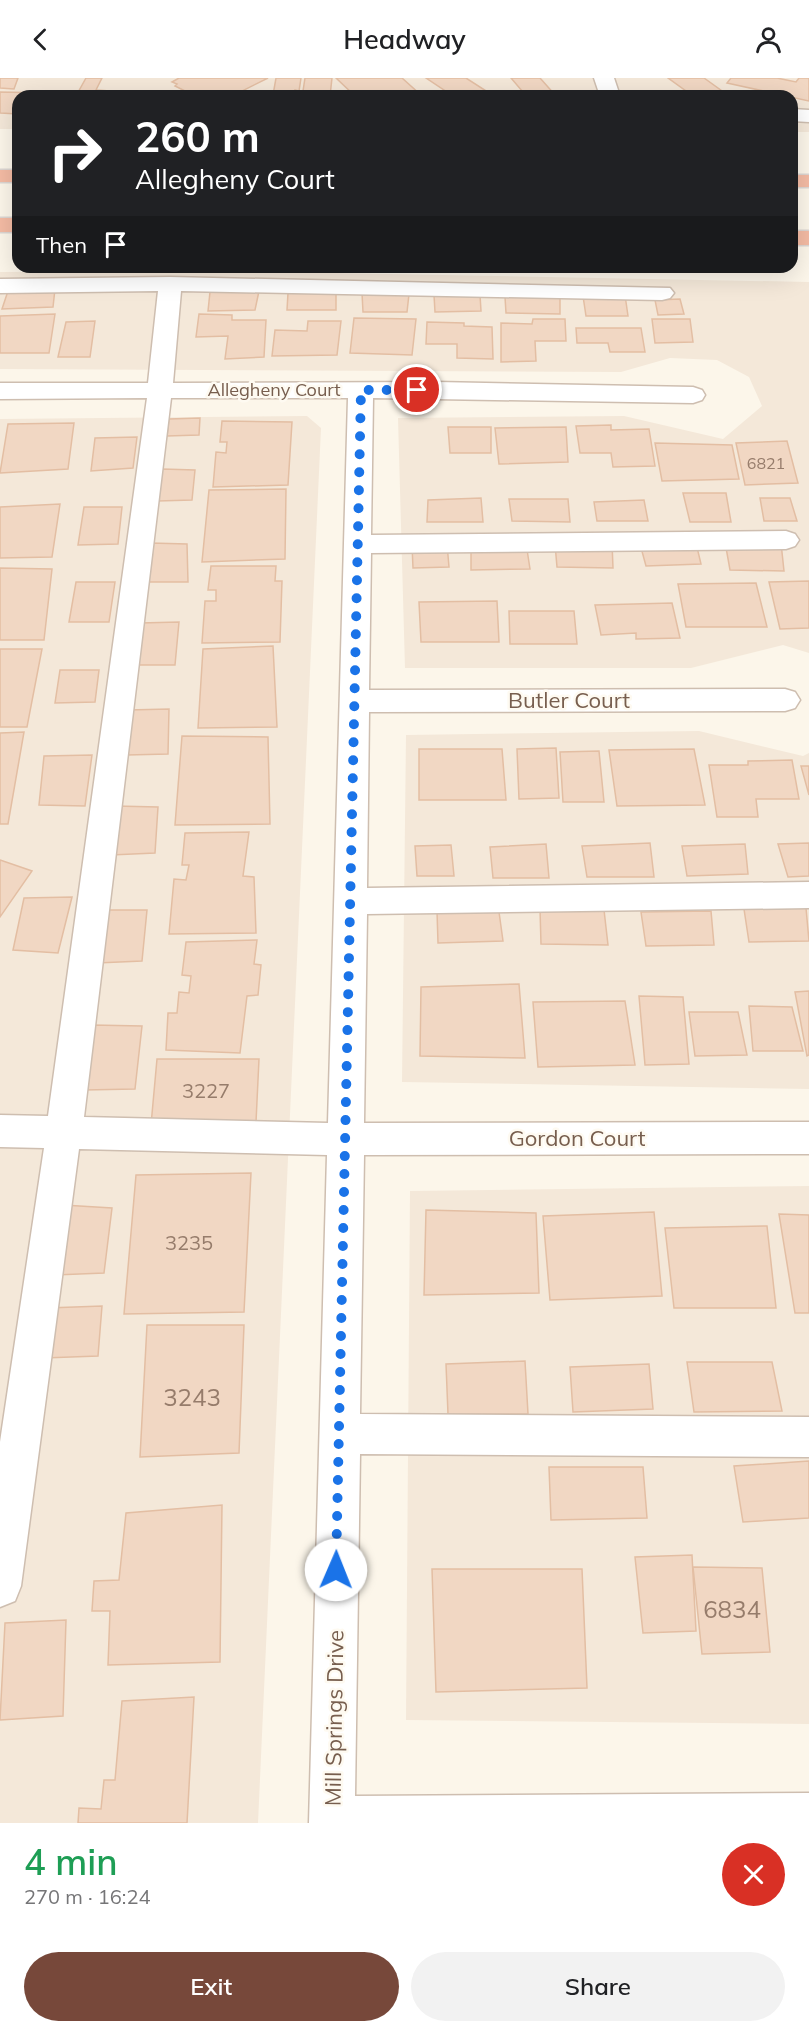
<!DOCTYPE html>
<meta charset="utf-8">
<style>
:root{--surface:#fff;--page:#f2f2f2;--text:#202124;--muted:#757577;--accent:#77483a}
body{margin:0;font-family:Mulish,sans-serif;background:var(--page);color:var(--text);height:100vh;display:flex;flex-direction:column;font-size:22px;white-space:nowrap}
*{box-sizing:border-box;margin:0}
p{font-size:20px;color:var(--muted)}
.icon{flex:none;width:33px;height:33px;fill:none;stroke:currentColor;stroke-width:2;stroke-linecap:round;stroke-linejoin:round}
.map{position:relative;height:1745px;overflow:hidden}
.drawer{display:flex;flex-direction:column;background:var(--surface);flex:1}
.drawer>*{flex:none}
.banner{position:absolute;left:12px;top:12px;width:786px;height:183px;border-radius:18px;box-shadow:0 6px 24px #0002;background:#202124;color:#fff;overflow:hidden}
.pin{position:absolute;display:grid;place-items:center;width:51px;height:51px;color:#fff;margin:-26px;border:3px solid #fff;border-radius:50%;box-shadow:0 2px 6px #0007}
.me{position:absolute;width:66px;margin:-33px;rotate:1deg;stroke-linejoin:round;filter:drop-shadow(0 0 4px #0008)}
.turn{display:flex;align-items:center;gap:21px;height:126px;padding:0 24px;font-size:27px}
.turn .icon{width:78px;height:78px;stroke-width:2.5}
.turn b{display:block;font-size:42px;line-height:51px}
.then{display:flex;align-items:center;height:57px;padding:0 24px;background:#0003;gap:12px;font-size:22px}
.round{display:grid;place-items:center;flex:none;width:63px;height:63px;border-radius:32px;background:var(--page)}
.summary{display:flex;align-items:center;justify-content:space-between;height:102px;padding:0 24px}
h1{font-size:36px;font-weight:600;line-height:45px;color:#1e9e55}
.cta{display:flex;gap:12px;margin-top:auto;padding:12px 24px}
.cta a{flex:1;height:69px;border-radius:36px;background:var(--accent);color:#fff;font-size:24px;font-weight:600;line-height:69px;text-align:center}
.cta a+a{background:var(--page);color:var(--text)}
header{display:flex;justify-content:space-between;align-items:center;height:78px;padding:0 24px;background:var(--surface);font-size:27px;font-weight:600}
.map>svg:first-child{display:block}
.residential{fill:#f4e8d9}
.building{fill:#f1d7c3;stroke:#e3bea3;stroke-width:1.5}
.lines{fill:none;stroke-linecap:round;stroke-linejoin:round}
.minor-casing{stroke:#cebeb0;stroke-width:3}
.highway-casing{stroke:#dcd5d1;stroke-width:3}
.minor{fill:#fff;fill-rule:evenodd}
.highway{fill:#f4bba4;fill-rule:evenodd}
.route{stroke:#1a73e8;stroke-width:10;stroke-dasharray:0 18}
.labels{text-anchor:middle;stroke-width:5;stroke-linejoin:round;paint-order:stroke}
.far-number-label{font-size:16px;fill:#967c6b}
.far-street-label{font-size:18px;fill:#775e4e;stroke:#fefaf1}
.number-label{font-size:20px;fill:#967c6b}
.street-label{font-size:22px;fill:#775e4e;stroke:#fefaf1}
.near-number-label{font-size:24px;fill:#967c6b}
</style>
<header><svg class="icon" aria-label="back" viewBox="0 0 24 24"><path d="M15 5l-7 7 7 7"/></svg>Headway<svg class="icon" aria-label="person" viewBox="0 0 24 24"><circle cx="12" cy="8" r="4"/><path d="M4 21q1-7 8-7t8 7"/></svg></header>
<div class="map">
<svg width="809" height="1745" viewBox="0 0 809 1745">
<rect width="100%" height="100%" fill="#fcf6ea"/>
<g class="residential">
<path d="M0 0H809V54H792V18H18V51H0Z"/>
<path d="M234 193 809 204V575L783 567 691 590H405L398 340 624 338 723 361 762 328 749 299 717 282 670 280 621 294 0 291V194Z"/>
<path d="M307 338 321 350 258 1745H0V341Z"/>
<path d="M699 653 803 678 809 675V1011L402 1004 406 657Z"/>
<path d="M809 1108V1646L406 1642 410 1113Z"/>
</g>
<g class="building">
<path d="M0 0H18L14 11 0 10Z"/>
<path d="M86 0H102L96 12 124 14 122 18H76Z"/>
<path d="M179 0H268L240 14 243 15 238 18H195L175 8 177 6 172 4Z"/>
<path d="M276 0H301L299 13 295 12 294 18H260L273 17Z"/>
<path d="M305 0H332L330 18H306L307 13H303Z"/>
<path d="M336 0H402L422 18H355Z"/>
<path d="M426 0H466L494 18H453Z"/>
<path d="M511 0H540L556 18H509L523 14Z"/>
<path d="M668 0H704L729 18H693Z"/>
<path d="M731 0H777L796 4 799 0H809V23L727 5Z"/>
<path d="M0 14 47 15 46 18H18V36L0 35Z"/>
<path d="M55 211 53 229 2 231 8 213Z"/>
<path d="M259 213 255 232 208 233 210 214Z"/>
<path d="M336 214V232H287L288 215Z"/>
<path d="M362 215 409 216 407 234H363Z"/>
<path d="M434 217H480L481 233 435 234Z"/>
<path d="M625 217 628 238H586L583 218Z"/>
<path d="M505 219H560V236L506 235Z"/>
<path d="M680 221 684 236 658 237 655 222Z"/>
<path d="M55 236 49 275H0V238Z"/>
<path d="M199 236 232 237V242H266L264 279 225 281 228 258 196 259Z"/>
<path d="M354 240 416 241 412 277 350 275Z"/>
<path d="M533 241H565L566 263H535L536 283 501 284V245L532 246Z"/>
<path d="M652 241H690L693 264 655 265Z"/>
<path d="M95 243 90 279H58L66 244Z"/>
<path d="M308 243H341L337 277 272 278 275 252 307 253Z"/>
<path d="M427 244 464 245V248L492 249 493 281 457 280V266H426Z"/>
<path d="M576 250H641L645 274H610L608 265H577Z"/>
<path d="M200 340 199 357 167 358 169 341Z"/>
<path d="M222 343 292 344 288 407 213 409 216 374 226 375 227 364H220Z"/>
<path d="M74 345 68 391 0 395 8 346Z"/>
<path d="M611 347V352L649 351 655 388 613 389 611 375H580L576 348Z"/>
<path d="M448 349H491V375H450Z"/>
<path d="M566 349 568 384 499 386 495 350Z"/>
<path d="M137 359 133 390 91 393 95 360Z"/>
<path d="M787 363 798 405 745 407 736 365Z"/>
<path d="M655 365 732 367 739 401 662 403Z"/>
<path d="M162 391 195 392 192 422 158 423Z"/>
<path d="M286 411 285 481 202 484 209 412Z"/>
<path d="M683 415H726L731 444H690Z"/>
<path d="M481 420 483 444H427L428 422Z"/>
<path d="M760 420H790L797 443H764Z"/>
<path d="M509 421H568L570 444 512 443Z"/>
<path d="M644 422 648 443H597L594 424Z"/>
<path d="M60 426 52 479 0 480V429Z"/>
<path d="M84 429H122L118 466 78 467Z"/>
<path d="M725 464 781 465 784 493 730 492Z"/>
<path d="M150 465 187 466 188 504H146Z"/>
<path d="M526 465 530 491 471 492V466Z"/>
<path d="M612 465 613 490 557 489 555 466Z"/>
<path d="M696 465 701 486 646 488 640 466Z"/>
<path d="M447 466 449 489 413 490 412 467Z"/>
<path d="M211 488H276L275 503H282L280 564 202 565 205 523H216V512H208Z"/>
<path d="M0 490 52 491 44 562H0Z"/>
<path d="M809 503V550L780 551 769 504Z"/>
<path d="M76 504H115L109 544H69Z"/>
<path d="M756 505 767 549H686L678 506Z"/>
<path d="M497 523 499 564H421L419 524Z"/>
<path d="M672 525 680 560 636 561V555L601 557 595 527Z"/>
<path d="M509 533H574L577 566H510Z"/>
<path d="M179 544 175 587H135L140 545Z"/>
<path d="M273 568 277 649 198 650 203 571Z"/>
<path d="M0 571H42L27 649H0Z"/>
<path d="M60 592H99L95 624 55 625Z"/>
<path d="M169 631 168 676 127 677 128 632Z"/>
<path d="M24 654 8 746H0V655Z"/>
<path d="M182 658 268 659 270 746 175 747Z"/>
<path d="M556 670 559 720 519 721 517 671Z"/>
<path d="M419 671H502L506 722H419Z"/>
<path d="M694 671 705 727 617 728 609 672Z"/>
<path d="M599 673 604 724H563L560 674Z"/>
<path d="M92 677 85 728 39 727 44 678Z"/>
<path d="M792 682 799 721H756L758 739H717L709 687H748V683Z"/>
<path d="M801 688H809V717Z"/>
<path d="M115 728 158 729 155 775 111 777Z"/>
<path d="M249 754 243 798 254 799 256 855 169 856 174 801 186 802 189 787H182L185 755Z"/>
<path d="M650 765 654 799H587L582 768Z"/>
<path d="M809 765V798L788 799 778 766Z"/>
<path d="M546 766 549 800H493L490 769Z"/>
<path d="M745 766 748 796 687 798 682 768Z"/>
<path d="M451 767 454 798H417L415 768Z"/>
<path d="M0 782 32 793 0 839Z"/>
<path d="M72 819 58 875 13 872 24 820Z"/>
<path d="M806 830 809 863 749 864 744 831Z"/>
<path d="M540 831 604 832 608 867 541 866Z"/>
<path d="M103 832H147L142 883 97 885Z"/>
<path d="M437 833 499 834 503 863 438 865Z"/>
<path d="M711 833 714 867 646 868 641 834Z"/>
<path d="M257 862 254 886 261 887 258 917 247 918 240 975 166 972 168 935H177L179 914 189 915 191 898 182 897 186 864Z"/>
<path d="M519 906 525 980 420 978 421 909Z"/>
<path d="M809 913V977L807 978 795 914Z"/>
<path d="M639 918 683 919 689 986 645 987Z"/>
<path d="M625 923 635 987 538 989 533 924Z"/>
<path d="M749 928 792 929 803 973H753Z"/>
<path d="M689 934H738L747 977 695 978Z"/>
<path d="M92 947 142 948 135 1011 84 1012Z"/>
<path d="M157 981H259L256 1044 151 1047Z"/>
<path d="M251 1095 244 1234 124 1236 136 1097Z"/>
<path d="M63 1127 112 1130 104 1195 55 1197Z"/>
<path d="M426 1132 536 1135 539 1215 424 1217Z"/>
<path d="M654 1134 662 1218 550 1222 543 1138Z"/>
<path d="M779 1136 809 1137V1235H795Z"/>
<path d="M767 1148 776 1230H674L665 1150Z"/>
<path d="M102 1228 98 1278 44 1280 47 1230Z"/>
<path d="M147 1247H244L239 1375 140 1379Z"/>
<path d="M525 1283 528 1336H448L446 1286Z"/>
<path d="M687 1284H772L782 1333 694 1334Z"/>
<path d="M649 1286 653 1331 573 1334 570 1289Z"/>
<path d="M809 1383V1440L743 1444 734 1388Z"/>
<path d="M549 1389H643L647 1440 551 1442Z"/>
<path d="M222 1427 220 1584 108 1587 110 1533H92L94 1503 119 1502 126 1435Z"/>
<path d="M692 1477 696 1553 643 1555 635 1479Z"/>
<path d="M693 1489 762 1490 770 1574 702 1576Z"/>
<path d="M432 1491H582L587 1610 436 1614Z"/>
<path d="M66 1542 63 1638 0 1642 5 1545Z"/>
<path d="M194 1619 187 1745H78L79 1730 101 1731 104 1702H115L122 1623Z"/>
</g>
<g class="lines">
<defs>
<g id="minor">
<path d="M594 0H614L620 18H600Z"/>
<path d="M792 31 809 32V44L792 43Z"/>
<path d="M170 199 670 210 674 215 670 220 662 222 181 213 173 305 436 304 693 309 702 312 705 317 702 322 693 325 373 320 371 457 786 453 795 456 799 462 795 468 786 471 371 475 369 612 785 611 795 614 800 622 795 630 785 633 369 634 367 810 809 804V830L367 836 364 1045 809 1044V1076L364 1077 360 1336 809 1339V1379L360 1376 355 1718 809 1715V1745H309L327 1077 79 1071 21 1508 15 1523 0 1529V1364L44 1070 0 1069V1037L48 1038 147 320 0 321V305H148L158 213 0 215V201ZM171 320H348L328 1045 84 1039Z"/>
</g>
<g id="highway">
<rect x="0" y="92" width="18" height="12"/>
<rect x="792" y="97" width="17" height="12"/>
<rect x="0" y="140" width="18" height="14"/>
<rect x="792" y="153" width="17" height="14"/>
</g>
</defs>
<use href="#minor" class="minor-casing"/>
<use href="#highway" class="highway-casing"/>
<use href="#minor" class="minor"/>
<use href="#highway" class="highway"/>
</g>
<g class="lines">
<path class="route" d="M336 1492 361 312H417"/>
</g>
<g class="labels">
<g class="far-number-label">
<text x="766" y="391">6821</text>
</g>
<g class="far-street-label">
<text x="274" y="318">Allegheny Court</text>
</g>
<g class="number-label">
<text x="206" y="1020">3227</text>
<text x="189" y="1172">3235</text>
</g>
<g class="street-label">
<text x="569" y="630">Butler Court</text>
<text x="577" y="1068">Gordon Court</text>
<text transform="translate(334 1640) rotate(-89)" y="8">Mill Springs Drive</text>
</g>
<g class="near-number-label">
<text x="192" y="1328">3243</text>
<text x="732" y="1540">6834</text>
</g>
</g>
</svg>
<div class="pin" style="left:417px;top:312px;background:#d93025"><svg class="icon" aria-label="arrive" viewBox="0 0 24 24"><path d="M6 21V4h12l-3 4 3 4H6"/></svg></div>
<svg class="me" style="left:336px;top:1492px" viewBox="-20 -20 40 40"><circle r="19" fill="#fff"/><path d="M0-13L10 11 0 6-10 11z" fill="#1a73e8"/></svg>
<div class="banner">
<div class="turn"><svg class="icon" aria-label="right" viewBox="0 0 24 24"><path d="M7 20v-9h11M14 6l5 5-5 5"/></svg><div><b>260 m</b>Allegheny Court</div></div>
<div class="then">Then<svg class="icon" aria-label="arrive" viewBox="0 0 24 24"><path d="M6 21V4h12l-3 4 3 4H6"/></svg></div>
</div>
</div>
<section class="drawer">
<div class="summary"><div><h1>4 min</h1><p>270 m · 16:24</p></div><a class="round" style="background:#d93025;color:#fff"><svg class="icon" aria-label="close" viewBox="0 0 24 24"><path d="M6 6l12 12M18 6L6 18"/></svg></a></div>
<div class="cta"><a>Exit</a><a>Share</a></div>
</section>
